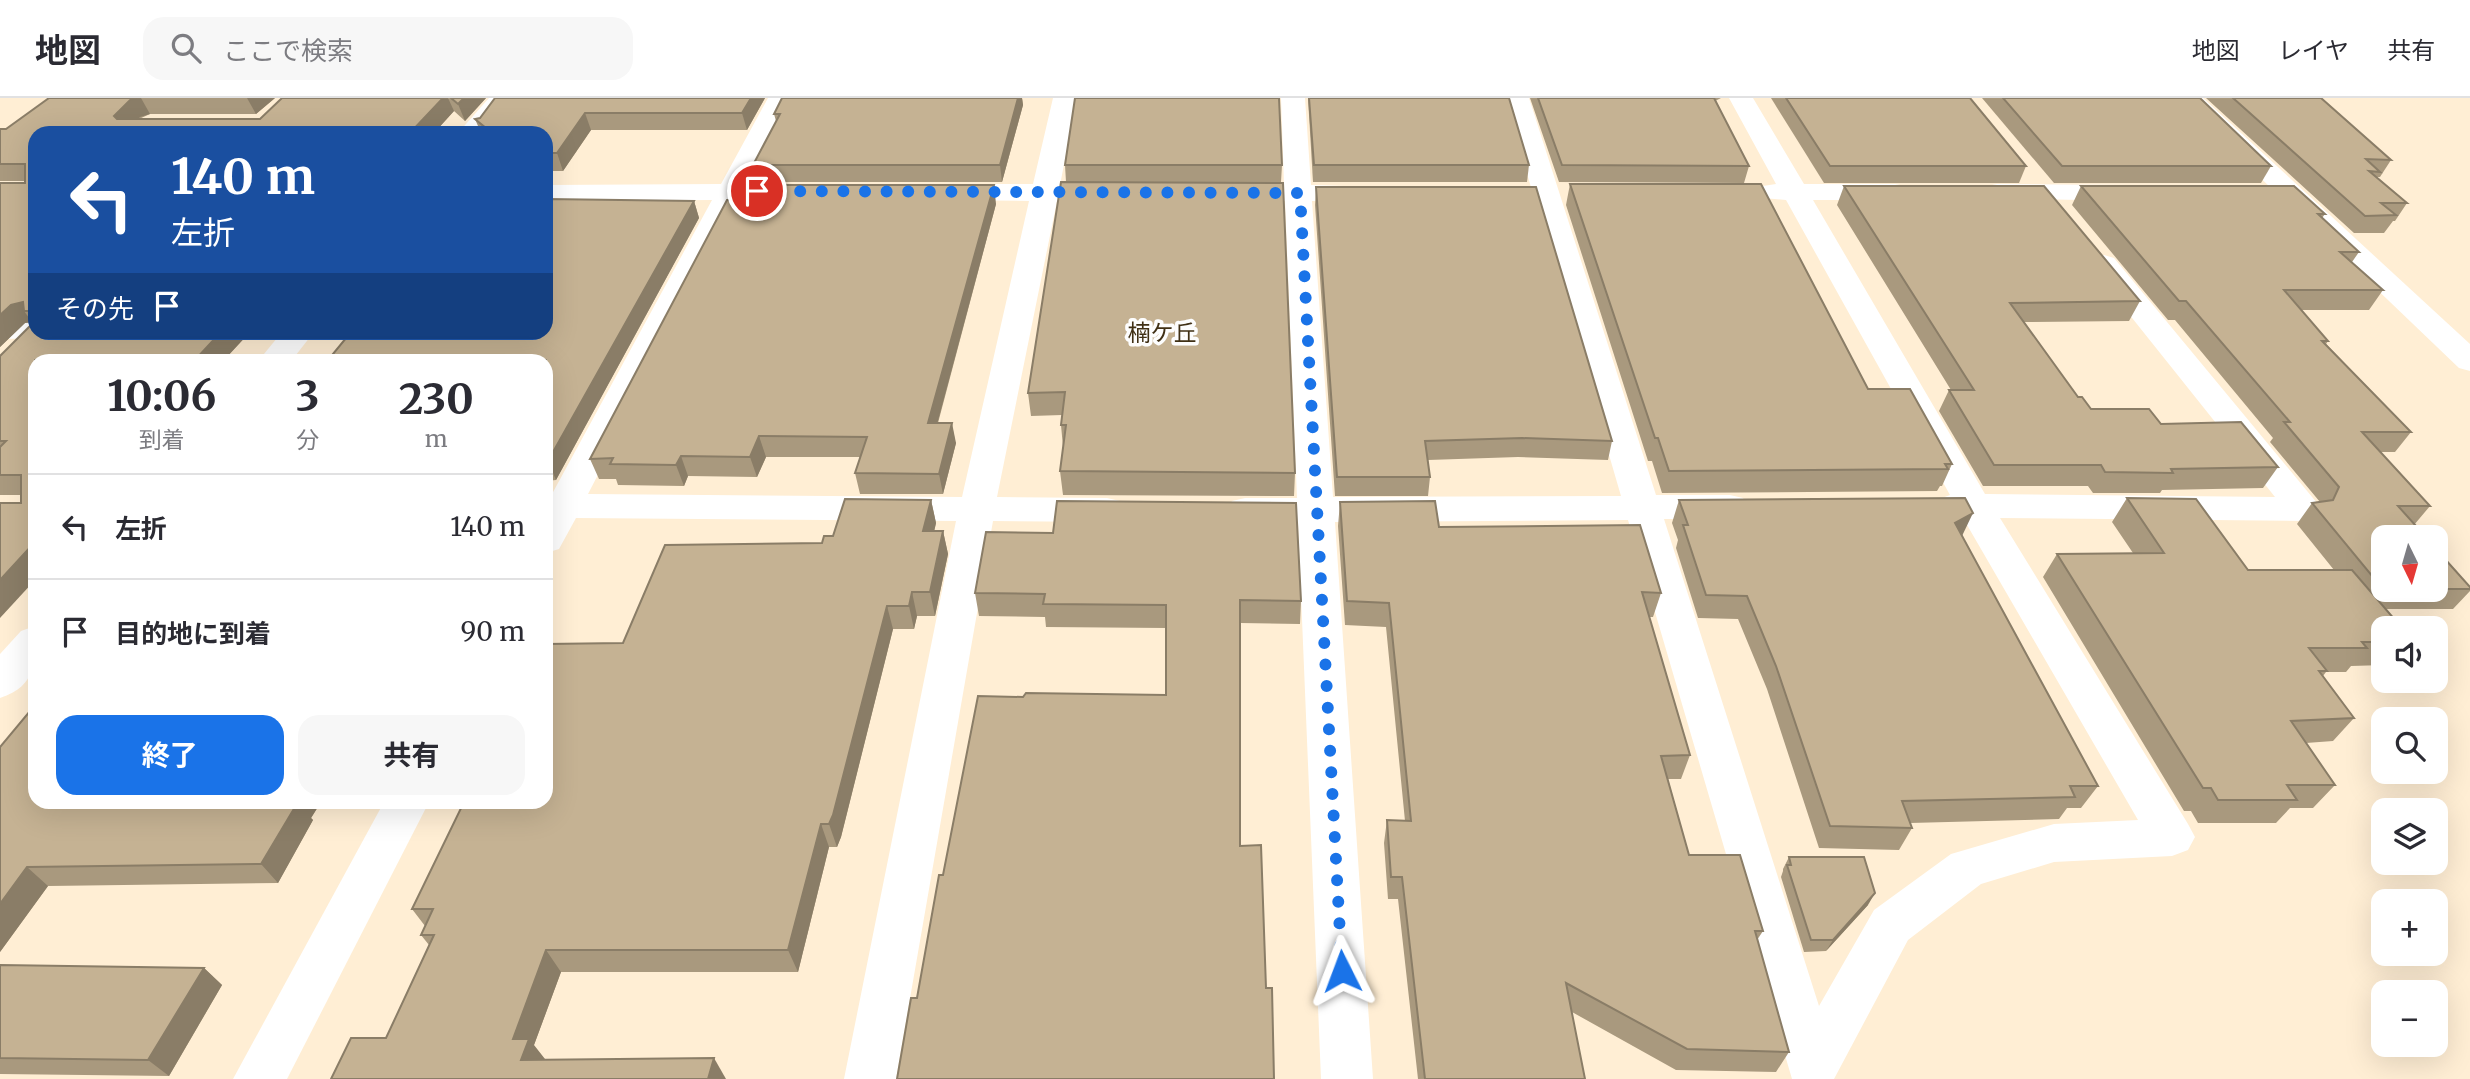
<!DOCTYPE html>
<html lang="ja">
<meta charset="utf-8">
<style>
:root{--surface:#fff;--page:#f7f7f7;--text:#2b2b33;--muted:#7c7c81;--line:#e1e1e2;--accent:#1a73e8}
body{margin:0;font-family:Merriweather,"Noto Sans JP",serif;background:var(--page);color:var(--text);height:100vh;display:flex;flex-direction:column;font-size:26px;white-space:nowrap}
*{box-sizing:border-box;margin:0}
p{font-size:23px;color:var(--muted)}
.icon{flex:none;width:38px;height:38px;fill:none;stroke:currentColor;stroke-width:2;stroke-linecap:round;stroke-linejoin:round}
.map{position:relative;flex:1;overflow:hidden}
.drawer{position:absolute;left:28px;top:256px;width:525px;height:455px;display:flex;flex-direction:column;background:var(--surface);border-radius:21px;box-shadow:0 7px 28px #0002}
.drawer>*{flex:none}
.top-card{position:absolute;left:28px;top:28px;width:525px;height:214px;border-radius:21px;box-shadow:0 7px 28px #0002;background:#1a4fa0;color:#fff;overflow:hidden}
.needle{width:46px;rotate:175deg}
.buttons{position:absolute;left:2371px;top:427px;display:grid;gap:14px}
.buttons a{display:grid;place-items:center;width:77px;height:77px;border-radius:14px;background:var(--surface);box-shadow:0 7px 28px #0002;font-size:35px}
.pin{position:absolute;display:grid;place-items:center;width:60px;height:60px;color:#fff;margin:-30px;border:4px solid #fff;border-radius:50%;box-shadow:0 2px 7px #0007}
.me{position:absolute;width:77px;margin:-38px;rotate:357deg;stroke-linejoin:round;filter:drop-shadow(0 0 5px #0008)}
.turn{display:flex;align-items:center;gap:24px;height:147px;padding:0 28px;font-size:32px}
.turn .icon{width:91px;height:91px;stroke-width:2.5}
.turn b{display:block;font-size:49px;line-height:60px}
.then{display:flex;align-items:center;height:66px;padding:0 28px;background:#0003;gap:14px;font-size:26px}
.eta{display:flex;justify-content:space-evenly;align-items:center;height:119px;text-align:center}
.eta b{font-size:42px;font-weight:700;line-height:49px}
.primary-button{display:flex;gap:14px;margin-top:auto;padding:14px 28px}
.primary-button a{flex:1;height:80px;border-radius:21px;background:var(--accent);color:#fff;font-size:28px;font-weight:700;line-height:80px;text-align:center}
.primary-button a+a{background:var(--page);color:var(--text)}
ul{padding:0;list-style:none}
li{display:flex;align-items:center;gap:21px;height:105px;padding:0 28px;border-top:2px solid var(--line)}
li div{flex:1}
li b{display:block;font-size:26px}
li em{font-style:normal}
header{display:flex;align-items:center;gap:42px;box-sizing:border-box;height:98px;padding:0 35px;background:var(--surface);border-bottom:2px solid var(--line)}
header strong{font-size:33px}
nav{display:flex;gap:38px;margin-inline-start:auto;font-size:24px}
.search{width:490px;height:63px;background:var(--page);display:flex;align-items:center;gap:18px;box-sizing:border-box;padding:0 24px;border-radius:21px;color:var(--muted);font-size:26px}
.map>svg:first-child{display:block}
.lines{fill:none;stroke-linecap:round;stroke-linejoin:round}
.street{fill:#fff;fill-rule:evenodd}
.wall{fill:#a9997e}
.shaded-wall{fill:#8a7d67}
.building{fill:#c5b293;stroke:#8a7d67;stroke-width:2}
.route{stroke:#1a73e8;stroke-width:12;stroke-dasharray:0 21.6}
.labels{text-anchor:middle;stroke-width:7;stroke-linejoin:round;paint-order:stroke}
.neighbourhood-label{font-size:23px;fill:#403015;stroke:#fdfdfd}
</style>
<header>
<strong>地図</strong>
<div class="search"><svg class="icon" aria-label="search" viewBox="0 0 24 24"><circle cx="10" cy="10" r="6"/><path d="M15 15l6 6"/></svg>ここで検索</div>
<nav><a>地図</a><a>レイヤ</a><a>共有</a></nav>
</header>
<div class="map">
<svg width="2470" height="981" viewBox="0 0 2470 981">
<rect width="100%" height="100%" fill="#ffeed4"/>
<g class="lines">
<g class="street">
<path d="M489 0H514L485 35H458Z"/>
<path d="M768 0H792L748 86 799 88 803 94 799 100 740 102 588 396 962 399 1029 103 944 102 934 100 930 94 934 88 944 86H1033L1053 0H1077L1060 87 1121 89 1125 95 1121 101 1057 103 997 399 1107 400 1120 403 1125 412 1120 421 1107 424 993 423 896 981H844L956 423 576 420 559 451 546 455V396H552L712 102 546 103V87L721 86Z"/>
<path d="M1281 0H1305L1311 87 1376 89 1380 95 1376 101 1312 103 1333 399 1621 398 1505 0H1529L1656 397H1730L1743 400 1748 409 1743 418 1730 421H1664L1819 908 1874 812 1951 756 2054 726 2138 722 1963 420 1942 416 1937 408 1942 400 1950 397 1786 102 1763 100 1759 94 1763 88 1776 86 1729 0H1753L1804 86H1895L1905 88 1909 94 1905 100 1895 102H1813L1985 396 2275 399 2089 166 2094 160 2104 157 2114 160 2322 411 2317 420 2304 423 2000 420 2188 726 2195 739 2188 752 2172 758 2054 764 1981 786 1908 842 1834 981H1792L1628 422 1335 424 1373 981H1321L1298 424H1245L1232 421 1227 412 1232 403 1245 400H1297L1285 103 1221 101 1217 95 1221 89 1284 87Z"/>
<path d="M2177 0H2203L2470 246V273L2459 270Z"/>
<path d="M1997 86 2129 87 2139 89 2143 95 2139 101 2129 103 1987 100 1983 94 1987 88Z"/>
<path d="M0 223 35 224V234H50L46 240 0 241Z"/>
<path d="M282 234H314L292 262H259Z"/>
<path d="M35 528C35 562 38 588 0 600V556L21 533Z"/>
<path d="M384 704H429L287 981H233Z"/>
</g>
</g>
<g class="wall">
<path d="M49 0H275L256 16H150L139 21H260L282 0H486L465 23 454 13 434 35H35V234H250L224 262H35L21 405V397H0V258L33 225 32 224 25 225 0 249V85H25V83H0V31H6Z"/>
<path d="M765 0 747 32H591L563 73H546V35H481L475 21Z"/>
<path d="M782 0H1022L1023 7 1002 84H757L753 67 776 23 774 16Z"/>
<path d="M1308 0H1509L1529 67 1527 84H1313Z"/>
<path d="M1530 0H1721L1715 3 1749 68 1744 85 1559 84Z"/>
<path d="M1771 0H1970L2026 68 2019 85H1824Z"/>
<path d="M1982 0H2200L2271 68 2261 85H2054Z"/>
<path d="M2206 0H2321L2391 62 2380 79H2376L2407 105 2395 123H2393L2384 135H2354Z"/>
<path d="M1065 67H1282L1281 84H1127L1295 375 1294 398 1063 397 1060 373 1063 349 1061 327 1062 317 1031 318 1028 295 1066 84Z"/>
<path d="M1570 86 1868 291 1952 366 1942 388H1940L1937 393 1662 395 1652 363H1648L1566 107Z"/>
<path d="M1844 88 2140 203 2129 223 2024 224 2078 299 2091 311 2161 326 2278 369 2263 390 2162 392 2160 395H2093L2088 388H1983L1939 313 1949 292H1951L1837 107Z"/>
<path d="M2081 88 2325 116 2322 120 2359 154 2352 164 2383 192 2369 212H2301L2328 243 2326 246 2411 334 2395 354H2380L2430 408 2414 427 2384 439V492H2436V451L2470 489V493L2453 511H2385L2384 530V567L2351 568 2346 574H2326L2323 578 2354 620 2333 643 2306 645 2335 687 2313 710H2290L2276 725H2198L2191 713H2184L2043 479 2057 456 2133 455 2112 424 2127 400 2248 472H2334L2297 426 2312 405 2320 404 2270 344 2273 340 2175 222H2168L2072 107Z"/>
<path d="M1316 89 1612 343 1608 362 1518 359 1428 362 1430 379 1428 398H1335L1315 107Z"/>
<path d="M694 103 699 120 556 382 546 383V262L346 240 343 234H546Z"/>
<path d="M996 106 938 325 956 345 943 396H860L855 375 860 359H766L757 379 688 378 684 388 618 387 616 381H599L590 361Z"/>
<path d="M931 402 936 425 934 433H943L948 456 935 518H917L914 531H893L841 739 837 749H829L798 874H561L534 947 331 981 386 940 429 847 421 837 425 828 412 811 623 545 822 445 833 438Z"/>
<path d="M1679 402 1961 438 2098 688 2081 710H2067L2059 721 1910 725 1912 730 1899 752 1819 750 1767 591 1738 521 1698 520 1676 450 1678 442 1672 425Z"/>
<path d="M1340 404 1439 429 1661 495 1653 519H1649L1690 657 1681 681H1668L1689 757 1763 833 1757 842 1789 954 1776 974 1676 972 1572 914 1585 981H1418L1398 801H1388L1384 745 1387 722 1405 723 1386 529 1345 527 1338 428Z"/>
<path d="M986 434 1301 503 1300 526 1240 525 917 900 943 777 1023 599 1166 597V530L1046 529 1045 519 979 518 975 495Z"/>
<path d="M35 704H321L311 720 313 722 278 785 48 788 0 854Z"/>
<path d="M1789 759 1868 807 1826 853 1804 854 1781 779 1783 773V771Z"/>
<path d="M0 867 204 870 222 887 169 978 0 976Z"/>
</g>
<g class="shaded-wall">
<path d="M136 0H141L150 16 140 19 124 35 114 18 130 2Z"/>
<path d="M247 0H275L256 16Z"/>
<path d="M443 0H448L454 13 434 35H410Z"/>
<path d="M464 0H486L465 23 458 6Z"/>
<path d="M751 0H765L747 32 742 15Z"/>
<path d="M1018 0H1022L1023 7 1002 84 1000 67Z"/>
<path d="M585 15 591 32 563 73 557 55Z"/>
<path d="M994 87 996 106 932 345 928 325Z"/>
<path d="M694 103 699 120 556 382 548 363Z"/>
<path d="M23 204 24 213 32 224 25 225 0 249V217L11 207Z"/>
<path d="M221 234H250L224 262H195Z"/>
<path d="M952 325 956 345 943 396 939 376Z"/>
<path d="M759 338 766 359 757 379 750 359Z"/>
<path d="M681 358 688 378 684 388 676 367Z"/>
<path d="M931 402 936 425 929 456 923 433Z"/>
<path d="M1973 415 1962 438 1955 425Z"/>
<path d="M943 433 948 456 935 518 930 494Z"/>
<path d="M35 444V482L0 520V482Z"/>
<path d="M912 494 917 518 914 531 909 508Z"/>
<path d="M887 508 893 531 841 739 837 749 829 726Z"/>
<path d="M294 704H321L311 720 313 722 278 785 261 766Z"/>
<path d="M821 726 829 749 798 874 788 852Z"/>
<path d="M27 769 48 788 0 854V806Z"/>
<path d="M1875 795 1868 807 1826 853 1833 842Z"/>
<path d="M546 852 561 874 534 947 545 961 521 962 513 941Z"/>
<path d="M204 870 222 887 169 978 148 962Z"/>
<path d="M714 960 726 981H708Z"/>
</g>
<g class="building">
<path d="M49 0H136L130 2 114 18 117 21H260L282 0H443L410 35H35V213H24L23 204 11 207 0 217V85H25V66H0V31H6Z"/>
<path d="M451 0H464L458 6Z"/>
<path d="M495 0H751L742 15H585L557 55H546V35H492L475 21 480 20Z"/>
<path d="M782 0H1018L1000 67H753L780 16H774Z"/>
<path d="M1075 0H1279L1282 67H1065Z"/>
<path d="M1309 0H1509L1529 67H1314Z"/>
<path d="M1538 0H1714L1749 68 1562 67Z"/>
<path d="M1786 0H1970L2026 68H1830Z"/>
<path d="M2003 0H2200L2271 68H2062Z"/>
<path d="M2233 0H2321L2391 62 2366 61 2380 74 2369 73 2407 105H2381L2396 117 2365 118Z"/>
<path d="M1061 84 1283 85 1295 375 1060 373 1066 327H1061L1065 294 1028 295Z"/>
<path d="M1570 86H1761L1868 291H1910L1952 366H1945L1948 371 1669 373 1658 340H1655Z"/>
<path d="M741 87H994L928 325H952L939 376 855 375 867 339 759 338 750 359 681 358 676 367 610 366 613 360 590 361 727 102H733Z"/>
<path d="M1844 88H2044L2140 203 2010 205 2078 299H2082L2091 311H2149L2161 326 2241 324 2278 369 2171 371 2173 375 2105 374 2101 367H1994L1949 292H1974Z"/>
<path d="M2081 88H2294L2325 116H2318L2359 154H2340L2383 192H2284L2328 243H2322L2411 334H2362L2430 408H2398L2426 439H2384V490H2382L2312 405 2333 402 2339 389 2284 324H2290L2186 203H2179Z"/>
<path d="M1316 89H1536L1612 343 1522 340 1425 343 1430 379H1337Z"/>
<path d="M546 101 694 103 548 363H546V262H328L351 234H546Z"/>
<path d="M35 223V234H221L195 262H35V444L0 482V405H21V377H0V349L6 343H0V258Z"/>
<path d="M1965 400 1973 415 1955 425 2098 688H2070L2075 699 1902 703 1912 730 1830 728 1776 568 1747 498 1706 497 1683 427H1688L1679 402Z"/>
<path d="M2127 400 2196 401 2248 472H2352L2402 530H2384V544H2362L2367 550H2309L2327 573H2319L2354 620 2291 623 2335 687H2287L2297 702H2218L2211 690H2203L2057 456 2164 455Z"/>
<path d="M845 401 931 402 923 433H943L930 494H912L909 508H887L833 717 829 726H821L788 852H546L513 941H529L521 962 714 960 708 981H331L351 940H386L434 837H421L433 811H412L464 704H546V546L623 545 665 447 822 445 824 438H833Z"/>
<path d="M1057 403 1296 405 1301 503 1240 502V748L1261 747 1266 890H1272L1274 981H897L911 900H917L939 777H943L978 598 1023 599 1026 595 1166 597V507L1043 506 1045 496 975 495 986 434 1053 435Z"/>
<path d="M1435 403 1439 429 1640 427 1661 495 1642 494 1690 657 1661 658 1689 757H1740L1763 833H1755L1789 954 1687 951 1566 885 1585 981H1425L1402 779H1391L1387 722 1411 723 1389 505 1347 503 1340 404Z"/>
<path d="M2436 451 2470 489V491H2436Z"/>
<path d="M35 607V704H298L261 766 27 769 0 806V649Z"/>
<path d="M1789 759H1864L1875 795 1833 842H1811L1787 767H1791Z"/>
<path d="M0 867 204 870 148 962 0 960Z"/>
</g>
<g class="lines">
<path class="route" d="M757 93 1300 95 1342 873"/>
</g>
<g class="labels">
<g class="neighbourhood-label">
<text x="1162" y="243">楠ケ丘</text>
</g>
</g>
</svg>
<div class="buttons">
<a><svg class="needle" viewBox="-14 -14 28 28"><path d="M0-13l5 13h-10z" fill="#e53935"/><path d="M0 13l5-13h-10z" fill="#7c7c81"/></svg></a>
<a><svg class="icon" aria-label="sound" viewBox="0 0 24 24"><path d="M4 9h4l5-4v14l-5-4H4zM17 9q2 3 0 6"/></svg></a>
<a><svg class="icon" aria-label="search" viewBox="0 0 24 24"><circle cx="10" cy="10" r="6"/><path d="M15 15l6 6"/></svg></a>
<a><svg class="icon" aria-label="layers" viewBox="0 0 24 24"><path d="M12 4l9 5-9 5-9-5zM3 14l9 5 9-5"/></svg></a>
<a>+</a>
<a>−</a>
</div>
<div class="pin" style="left:757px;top:93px;background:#d93025"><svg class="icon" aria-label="arrive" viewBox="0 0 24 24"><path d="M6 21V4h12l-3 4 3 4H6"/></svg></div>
<svg class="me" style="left:1342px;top:873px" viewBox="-20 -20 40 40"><path d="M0-17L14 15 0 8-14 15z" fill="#1a73e8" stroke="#fff" stroke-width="4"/></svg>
<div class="top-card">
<div class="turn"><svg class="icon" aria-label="left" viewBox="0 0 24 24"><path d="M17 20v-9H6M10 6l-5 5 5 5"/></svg><div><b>140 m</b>左折</div></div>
<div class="then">その先<svg class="icon" aria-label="arrive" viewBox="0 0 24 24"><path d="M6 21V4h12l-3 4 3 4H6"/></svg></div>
</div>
<section class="drawer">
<div class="eta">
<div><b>10:06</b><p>到着</p></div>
<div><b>3</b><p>分</p></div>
<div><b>230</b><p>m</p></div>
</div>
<ul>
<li><svg class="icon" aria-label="left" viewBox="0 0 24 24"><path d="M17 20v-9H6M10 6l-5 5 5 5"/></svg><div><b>左折</b></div><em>140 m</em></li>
<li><svg class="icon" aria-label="arrive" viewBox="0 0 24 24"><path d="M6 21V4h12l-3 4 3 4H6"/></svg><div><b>目的地に到着</b></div><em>90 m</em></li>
</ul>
<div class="primary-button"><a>終了</a><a>共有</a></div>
</section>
</div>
